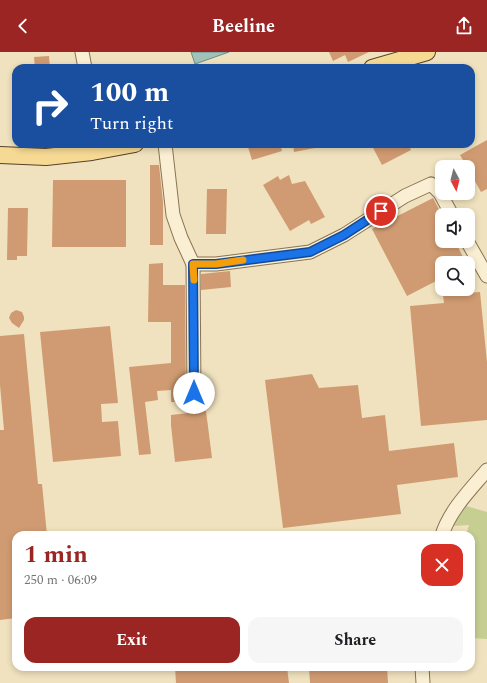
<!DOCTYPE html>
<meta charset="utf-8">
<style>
:root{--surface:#fff;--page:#f6f6f6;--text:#202124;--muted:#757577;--accent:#9a2523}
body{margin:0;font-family:Spectral,serif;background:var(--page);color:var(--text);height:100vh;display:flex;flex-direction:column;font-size:15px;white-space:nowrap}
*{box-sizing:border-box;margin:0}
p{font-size:13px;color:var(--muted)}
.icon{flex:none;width:22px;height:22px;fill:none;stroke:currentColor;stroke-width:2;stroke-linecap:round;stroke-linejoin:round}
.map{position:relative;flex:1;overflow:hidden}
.side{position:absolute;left:12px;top:479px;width:463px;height:140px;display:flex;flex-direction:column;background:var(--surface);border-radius:12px;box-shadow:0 2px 6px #0003}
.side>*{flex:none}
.hud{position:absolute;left:12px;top:12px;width:463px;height:84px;border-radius:12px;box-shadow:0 2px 6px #0003;background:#1a4fa0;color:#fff;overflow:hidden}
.needle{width:26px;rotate:173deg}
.tools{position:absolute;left:435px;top:108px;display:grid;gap:8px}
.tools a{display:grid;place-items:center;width:40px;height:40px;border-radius:8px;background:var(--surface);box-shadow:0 2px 6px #0003;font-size:20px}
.pin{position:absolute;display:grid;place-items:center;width:34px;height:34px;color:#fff;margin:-17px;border:2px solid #fff;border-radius:50%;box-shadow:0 1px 4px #0007}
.me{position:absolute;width:44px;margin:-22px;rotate:0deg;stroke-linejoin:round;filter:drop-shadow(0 0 3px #0008)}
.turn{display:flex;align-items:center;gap:14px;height:84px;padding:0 12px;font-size:18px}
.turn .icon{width:52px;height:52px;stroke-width:2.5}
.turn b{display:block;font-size:28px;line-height:34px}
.round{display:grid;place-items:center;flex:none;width:42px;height:42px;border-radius:12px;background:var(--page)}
.headline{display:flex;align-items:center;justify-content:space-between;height:68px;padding:0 12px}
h1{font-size:24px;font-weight:700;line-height:30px;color:var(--accent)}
.button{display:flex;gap:8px;margin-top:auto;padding:8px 12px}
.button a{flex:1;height:46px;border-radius:12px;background:var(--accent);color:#fff;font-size:16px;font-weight:700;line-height:46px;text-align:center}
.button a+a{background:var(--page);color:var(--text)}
header{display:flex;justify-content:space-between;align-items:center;height:52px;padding:0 12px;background:var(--accent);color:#fff;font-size:18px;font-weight:700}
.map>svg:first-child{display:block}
.green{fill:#c6ce92}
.water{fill:#a2c1b8;stroke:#698f86}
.building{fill:#d09b72}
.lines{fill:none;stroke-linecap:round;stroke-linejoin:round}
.minor-casing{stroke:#897256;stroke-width:15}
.major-casing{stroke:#56402b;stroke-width:18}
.minor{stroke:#faefd2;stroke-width:13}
.major{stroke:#f6d993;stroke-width:16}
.route-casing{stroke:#114b97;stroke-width:10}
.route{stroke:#1a73e8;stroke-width:7}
.slow{stroke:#f59e0b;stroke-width:7}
</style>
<header><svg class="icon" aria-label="back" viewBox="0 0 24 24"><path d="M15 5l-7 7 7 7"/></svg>Beeline<svg class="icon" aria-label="share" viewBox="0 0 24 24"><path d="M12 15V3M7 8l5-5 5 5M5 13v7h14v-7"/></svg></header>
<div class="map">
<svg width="487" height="631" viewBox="0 0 487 631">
<rect width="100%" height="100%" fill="#f0e2be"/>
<path class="green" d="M466 454 487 460V587L471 586V483H466L469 473 453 474Z"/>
<path class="water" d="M191 0H229L195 12Z"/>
<g class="building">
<path d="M329 0H369L348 10 345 3 333 9Z"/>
<path d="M49 4 50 16H35L34 5Z"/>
<path d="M487 88V137L481 140 468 117V115H467L460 103Z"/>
<path d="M247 92H280L282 99 252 108Z"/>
<path d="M293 92H319L320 95 294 100Z"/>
<path d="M371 92H408L411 98 382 113Z"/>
<path d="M150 113H159L163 150V193H150Z"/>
<path d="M289 123 292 132 305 129 325 165 311 172 309 168 290 179 263 133 278 124 280 128Z"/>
<path d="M53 128H126V195H52Z"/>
<path d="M207 137H227L226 182H206Z"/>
<path d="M433 146 442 163V189H455L466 211H442V226L407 244 372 177Z"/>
<path d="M8 156H28L27 204H17V208H7Z"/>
<path d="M163 211V233H185L186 341 187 345 190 348V350H171V338L157 339 158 348 145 350 151 402 139 403 129 315 171 311V270H148L149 212Z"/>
<path d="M230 219 231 235 201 238V222Z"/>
<path d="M480 240 487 310V368L421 374 410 254 444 251 443 243Z"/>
<path d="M16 258 22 260 24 265V268L19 276 12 271 9 266 11 261Z"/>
<path d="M110 274 118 351 101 352 102 370 118 369 121 404 53 410 40 280Z"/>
<path d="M24 282 38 432H42L47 483H16V566L0 568V378H4L0 333V284Z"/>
<path d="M312 322 319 336 358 333 362 366 385 363 389 399 454 391 458 425 397 433 401 462 283 476 265 328Z"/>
<path d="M206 359 212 406 175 410 171 373V363Z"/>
<path d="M175 615H287L289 631H176Z"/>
<path d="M309 615H387L388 631H310Z"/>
</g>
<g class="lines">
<defs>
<g id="minor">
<path d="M82 0 85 16"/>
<path d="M165 92 173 163 181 186 193 212H216L310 200 344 183 405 144 431 132 440 141 452 163"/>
<path d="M467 189 487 224"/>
<path d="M193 212 194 341"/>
<path d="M442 483C450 458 470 438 487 418"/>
<path d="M422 615 423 631"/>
</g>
<g id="major">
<path d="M372 16 427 0"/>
<path d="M0 103 46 105 92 100 135 92"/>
</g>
</defs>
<use href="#minor" class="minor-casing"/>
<use href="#major" class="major-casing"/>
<use href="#minor" class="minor"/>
<use href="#major" class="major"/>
</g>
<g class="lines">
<defs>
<path id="route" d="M194 341 193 212H216L310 200 344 183 381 159"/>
</defs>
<use href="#route" class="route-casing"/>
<use href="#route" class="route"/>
<path class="slow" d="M194 228 193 212H216L243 208"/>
</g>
</svg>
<div class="tools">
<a><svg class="needle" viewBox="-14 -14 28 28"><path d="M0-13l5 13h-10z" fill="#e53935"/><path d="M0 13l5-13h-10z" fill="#757577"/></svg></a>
<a><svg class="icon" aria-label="sound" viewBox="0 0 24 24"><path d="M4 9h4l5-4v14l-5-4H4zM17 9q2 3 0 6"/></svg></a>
<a><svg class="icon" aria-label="search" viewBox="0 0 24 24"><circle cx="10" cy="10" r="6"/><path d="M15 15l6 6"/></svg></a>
</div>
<div class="pin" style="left:381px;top:159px;background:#d93025"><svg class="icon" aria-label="arrive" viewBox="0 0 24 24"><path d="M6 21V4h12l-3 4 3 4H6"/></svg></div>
<svg class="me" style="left:194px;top:341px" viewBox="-20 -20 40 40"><circle r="19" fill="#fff"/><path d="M0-13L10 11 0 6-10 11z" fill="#1a73e8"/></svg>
<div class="hud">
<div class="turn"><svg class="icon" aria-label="right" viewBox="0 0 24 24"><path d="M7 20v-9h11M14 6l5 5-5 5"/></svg><div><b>100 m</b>Turn right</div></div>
</div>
<section class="side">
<div class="headline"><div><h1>1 min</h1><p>250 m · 06:09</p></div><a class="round" style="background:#d93025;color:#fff"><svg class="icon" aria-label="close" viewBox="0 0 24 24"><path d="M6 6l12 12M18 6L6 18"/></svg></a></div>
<div class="button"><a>Exit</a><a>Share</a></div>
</section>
</div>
